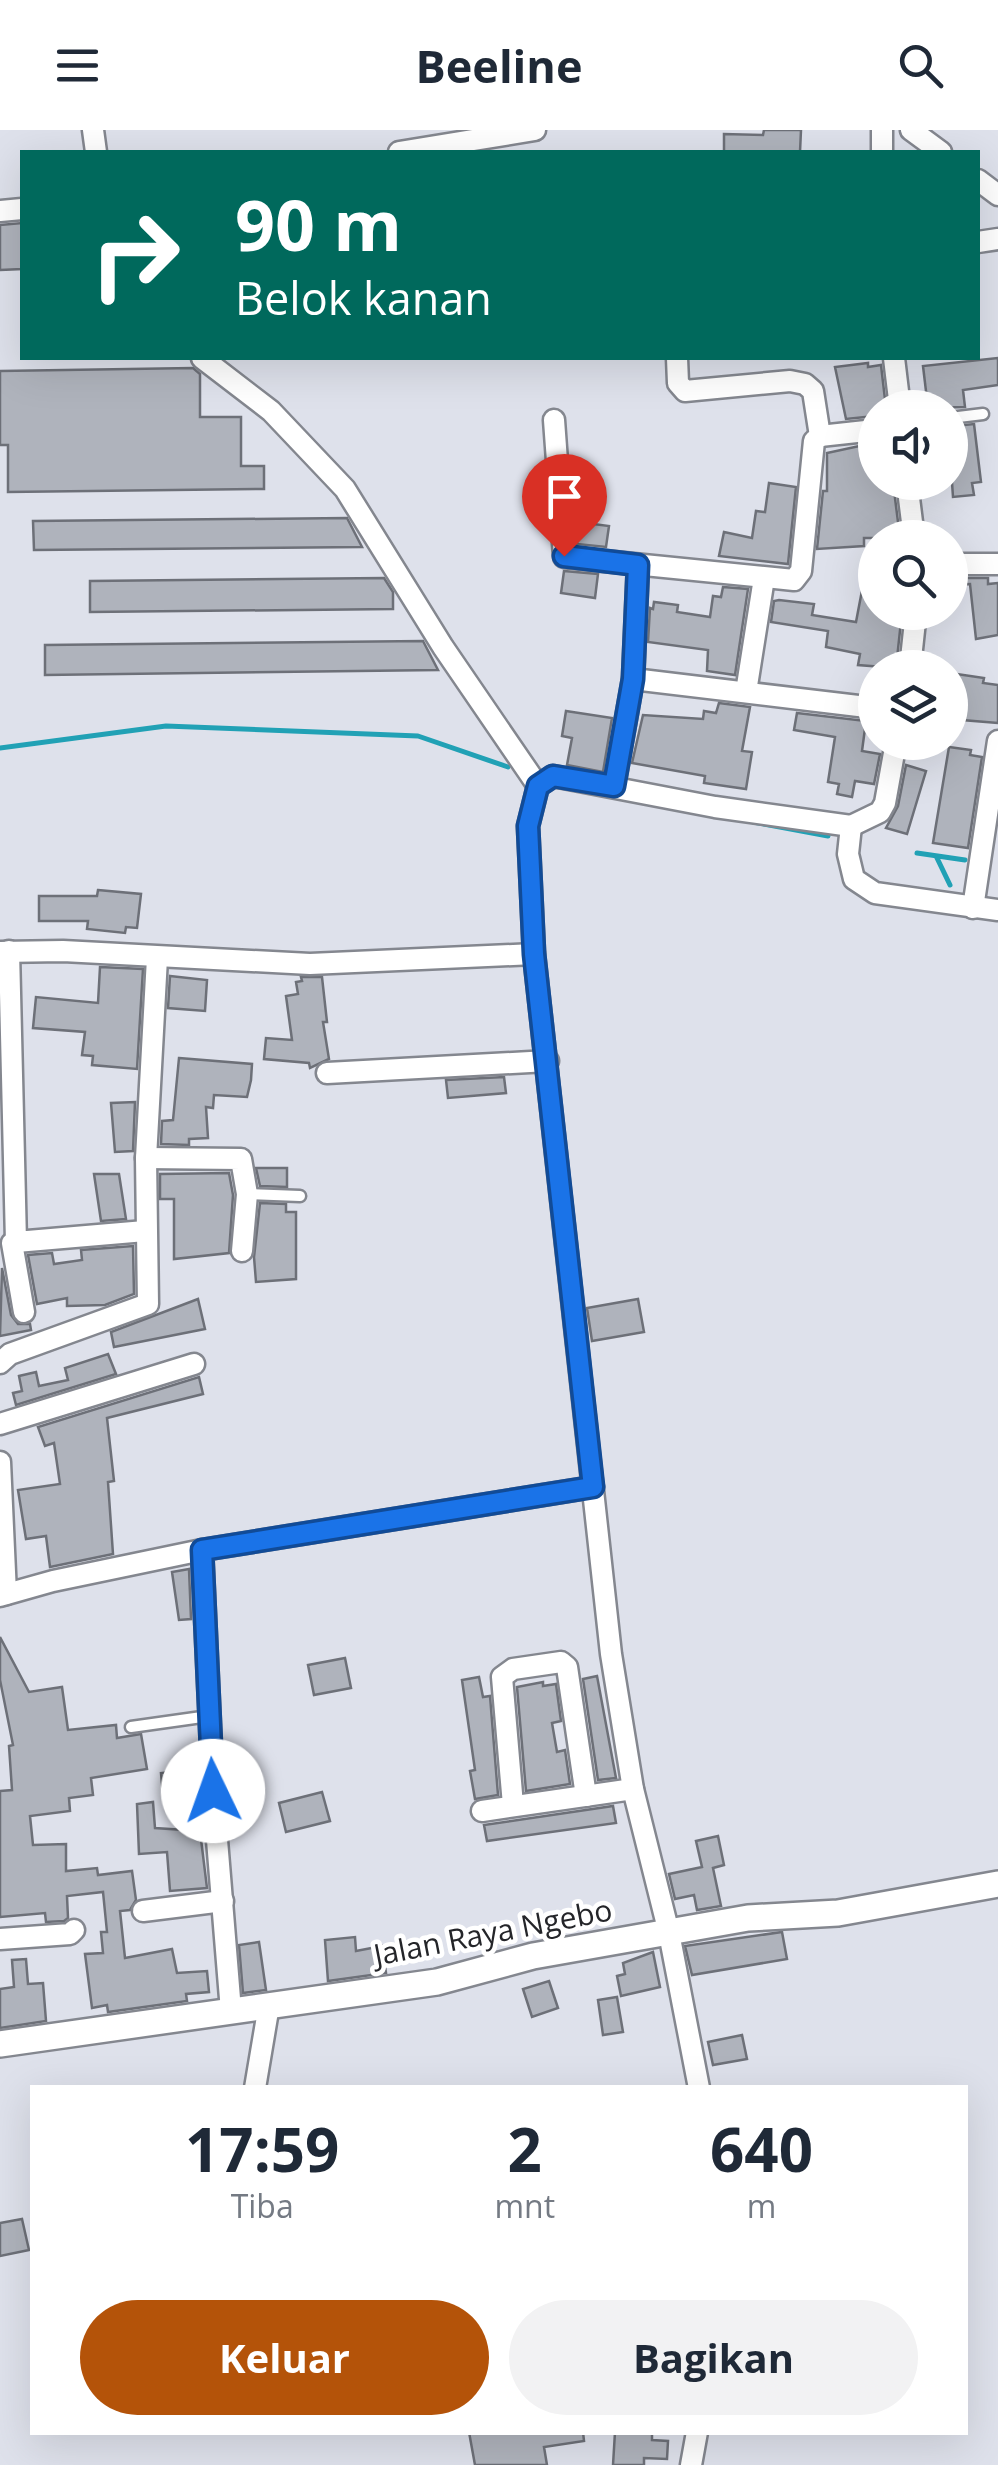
<!DOCTYPE html>
<html lang="id">
<style>
:root{--surface:#fff;--page:#f2f2f3;--text:#1f2937;--muted:#747a83;--accent:#b45309}
body{margin:0;font-family:"Open Sans",sans-serif;background:var(--page);color:var(--text);height:100vh;display:flex;flex-direction:column;font-size:38px;white-space:nowrap}
*{box-sizing:border-box;margin:0}
p{font-size:32px;color:var(--muted)}
.icon{flex:none;width:55px;height:55px;fill:none;stroke:currentColor;stroke-width:2;stroke-linecap:round;stroke-linejoin:round}
.map{position:relative;flex:1;overflow:hidden}
.side{position:absolute;left:30px;top:1955px;width:938px;height:350px;display:flex;flex-direction:column;background:var(--surface);border-radius:0px;box-shadow:0 10px 40px #0002}
.side>*{flex:none}
.banner{position:absolute;left:20px;top:20px;width:960px;height:210px;border-radius:0px;box-shadow:0 10px 40px #0002;background:#00695c;color:#fff;overflow:hidden}
.buttons{position:absolute;left:858px;top:260px;display:grid;gap:20px}
.buttons a{display:grid;place-items:center;width:110px;height:110px;border-radius:50%;background:var(--surface);box-shadow:0 10px 40px #0002;font-size:50px}
.pin{position:absolute;display:grid;place-items:center;width:85px;height:85px;color:#fff;margin:-102px -42px;border-radius:50% 50% 50% 0;rotate:-45deg;box-shadow:0 0 10px #0007}
.pin .icon{rotate:45deg}
.me{position:absolute;width:110px;margin:-55px;rotate:357deg;stroke-linejoin:round;filter:drop-shadow(0 0 8px #0008)}
.turn{display:flex;align-items:center;gap:35px;height:210px;padding:0 50px;font-size:45px}
.turn .icon{width:130px;height:130px;stroke-width:2.5}
.turn b{display:block;font-size:70px;line-height:85px}
.eta{display:flex;justify-content:space-evenly;align-items:center;height:170px;text-align:center}
.eta b{font-size:60px;font-weight:700;line-height:70px}
.cta{display:flex;gap:20px;margin-top:auto;padding:20px 50px}
.cta a{flex:1;height:115px;border-radius:60px;background:var(--accent);color:#fff;font-size:40px;font-weight:700;line-height:115px;text-align:center}
.cta a+a{background:var(--page);color:var(--text)}
header{display:flex;justify-content:space-between;align-items:center;height:130px;padding:0 50px;background:var(--surface);font-size:45px;font-weight:700}
.map>svg:first-child{display:block}
.lines{fill:none;stroke-linecap:round;stroke-linejoin:round}
.stream{stroke:#21a1b5;stroke-width:5}
.building{fill:#afb3bc;stroke:#6d7078;stroke-width:2.5}
.service-casing{stroke:#84878f;stroke-width:15}
.minor-casing{stroke:#84878f;stroke-width:25}
.tertiary-casing{stroke:#84878f;stroke-width:30}
.service{stroke:#fff;stroke-width:10}
.minor{stroke:#fff;stroke-width:20}
.tertiary{stroke:#fff;stroke-width:25}
.route-casing{stroke:#114b97;stroke-width:25}
.route{stroke:#1a73e8;stroke-width:18}
.labels{text-anchor:middle;stroke-width:9;stroke-linejoin:round;paint-order:stroke}
.street-label{font-size:30px;fill:#242529;stroke:#fff}
</style>
<header><svg class="icon" aria-label="menu" viewBox="0 0 24 24"><path d="M4 6h16M4 12h16M4 18h16"/></svg>Beeline<svg class="icon" aria-label="search" viewBox="0 0 24 24"><circle cx="10" cy="10" r="6"/><path d="M15 15l6 6"/></svg></header>
<div class="map">
<svg width="998" height="2335" viewBox="0 0 998 2335">
<rect width="100%" height="100%" fill="#dee1eb"/>
<g class="lines">
<g class="stream">
<path d="M0 618 166 596 418 606 508 637"/>
<path d="M753 692 828 706"/>
<path d="M917 723 965 730"/>
<path d="M937 728 950 755"/>
</g>
</g>
<g class="building">
<path d="M764 0H801L800 22H724V4L763 5Z"/>
<path d="M22 93V139L0 140V95Z"/>
<path d="M998 228V255L963 260 965 277 928 278 923 236Z"/>
<path d="M868 233V237L881 235 886 278H875V286L846 289 835 237Z"/>
<path d="M193 238 200 244V287H241V336H264V359L8 362V315H0V241Z"/>
<path d="M974 294 981 352 972 353 974 365 953 367 950 323 958 320 954 296Z"/>
<path d="M864 315 866 331 875 330V352H893L900 408H864V416L817 419 823 361H827V323Z"/>
<path d="M769 353 796 357 788 434 719 426 724 402 752 408 756 381 765 382Z"/>
<path d="M347 388 362 417 34 420 33 391Z"/>
<path d="M578 392 609 396 606 417 577 414Z"/>
<path d="M868 429 875 430V482H902L896 538 858 535 860 524 826 517 828 501 771 492 774 471 779 470 814 474 812 485 856 492Z"/>
<path d="M564 441 598 444 595 468 561 463Z"/>
<path d="M384 448 393 462V479L90 482V451Z"/>
<path d="M950 448H988V454L998 453V505L976 509 970 454 950 455Z"/>
<path d="M723 457 748 459 735 545 707 541 708 520 648 512 650 478 653 479 654 472 678 475 677 482 710 487 713 466 721 467Z"/>
<path d="M423 511 438 540 45 545V515Z"/>
<path d="M950 543 984 548 983 553 998 555V593L950 589Z"/>
<path d="M719 573 750 577 742 621 752 622 746 659 704 653 705 646 632 633 643 585 703 589 704 581 716 583Z"/>
<path d="M566 581 612 588 603 642 567 635 572 608 562 606Z"/>
<path d="M797 583 866 591 862 621 880 624 874 654 855 651 852 667 837 664 839 654 828 652 835 607 794 600Z"/>
<path d="M949 617 971 620 970 625 982 627 968 718 933 713Z"/>
<path d="M906 635 926 641 907 704 886 698 898 676Z"/>
<path d="M98 760 141 764 137 798 126 797 125 803 87 799 88 791H39V766H97Z"/>
<path d="M100 837 143 839 137 939 92 935 93 926 82 925 85 902 33 898 36 867 98 873Z"/>
<path d="M170 846 207 850 205 881 168 878Z"/>
<path d="M301 847H322L327 892H323L329 929 310 938 309 933 264 929 266 908 292 910 286 866 298 864 296 852 302 851Z"/>
<path d="M179 928 252 934 251 950 247 967 214 965 213 978 206 977 208 1008 189 1009V1015L161 1014 162 991 173 990Z"/>
<path d="M504 947 506 963 448 968 446 950Z"/>
<path d="M135 972 133 1021 115 1022 111 973Z"/>
<path d="M256 1038H287V1057L260 1056Z"/>
<path d="M229 1043 233 1065 229 1123 174 1129V1069H160V1044Z"/>
<path d="M94 1044H119L126 1089 101 1091Z"/>
<path d="M260 1073 286 1074V1082H296V1149L256 1152 254 1127Z"/>
<path d="M133 1116 134 1164 105 1175 67 1176V1168L37 1174 28 1125 52 1123 54 1134 82 1130 81 1120Z"/>
<path d="M2 1138 11 1185 18 1194H30L31 1200 0 1206Z"/>
<path d="M198 1169 205 1199 114 1217 111 1202Z"/>
<path d="M638 1169 644 1202 592 1211 587 1178Z"/>
<path d="M108 1224 116 1244 16 1275 13 1263 22 1261 19 1246 36 1242 39 1256 68 1250 65 1238Z"/>
<path d="M199 1247 203 1264 107 1288 114 1351 108 1352 113 1424 50 1437 46 1406 26 1409 18 1360 60 1354 54 1313 45 1316 38 1297Z"/>
<path d="M189 1439 191 1489 179 1490 172 1442Z"/>
<path d="M0 1507 29 1562 62 1557 68 1600 116 1595 117 1608 141 1604 147 1639 91 1648 93 1665 69 1668 70 1681 30 1686 33 1715 66 1714V1741L97 1738 98 1745 132 1741 136 1770 130 1780 120 1781 125 1828 172 1819 177 1843 207 1841 209 1862 186 1864 187 1871 108 1882 107 1875 92 1878 85 1824 103 1823 101 1802H107L103 1762 67 1766 68 1788 64 1791 46 1792 45 1783 0 1787V1661L12 1660 9 1616 13 1615 0 1550Z"/>
<path d="M345 1528 351 1558 314 1565 308 1535Z"/>
<path d="M597 1546 616 1648 598 1650 583 1549Z"/>
<path d="M479 1547 483 1567 490 1566 498 1665 475 1669 470 1641 475 1640 462 1550Z"/>
<path d="M543 1552V1556L556 1554 561 1591 552 1593 557 1622 565 1620 570 1654 526 1661 517 1557Z"/>
<path d="M198 1639 199 1662 163 1666 161 1643Z"/>
<path d="M322 1662 330 1691 286 1702 279 1673Z"/>
<path d="M153 1672 155 1698 200 1701 207 1758 170 1761 167 1722 139 1724 137 1674Z"/>
<path d="M613 1676 616 1693 487 1711 484 1695Z"/>
<path d="M718 1706 724 1735 713 1738 721 1776 697 1780 694 1765 675 1769 669 1744 702 1737 696 1711Z"/>
<path d="M782 1802 787 1829 692 1845 685 1816Z"/>
<path d="M355 1807 356 1821 382 1816 386 1843 328 1851 325 1810Z"/>
<path d="M259 1812 266 1860 243 1863 239 1815Z"/>
<path d="M653 1822 660 1857 621 1866 617 1846 625 1844 623 1833Z"/>
<path d="M26 1829 28 1854 43 1853 46 1891 0 1898V1859L14 1857 12 1830Z"/>
<path d="M549 1851 558 1878 532 1887 523 1859Z"/>
<path d="M617 1867 623 1902 603 1905 598 1870Z"/>
<path d="M742 1905 747 1929 713 1935 708 1912Z"/>
<path d="M22 2089 29 2120 0 2126V2093Z"/>
<path d="M469 2302H583L584 2311 544 2317 547 2335H475Z"/>
<path d="M615 2302H652V2310L668 2311 667 2329 644 2328V2335H613Z"/>
</g>
<g class="lines">
<defs>
<g id="service">
<path d="M950 288 983 284"/>
<path d="M248 1064 300 1066"/>
<path d="M131 1597 209 1586"/>
</g>
<g id="minor">
<path d="M93 0 96 22"/>
<path d="M882 0V22"/>
<path d="M911 0 941 22"/>
<path d="M399 22 535 0"/>
<path d="M978 50 998 65"/>
<path d="M0 81 22 79"/>
<path d="M978 112 998 109"/>
<path d="M202 228 271 281 345 359 443 517 538 656"/>
<path d="M677 228 678 253 685 261 790 251 805 254 813 261 820 306"/>
<path d="M894 228 900 278"/>
<path d="M554 290 564 427 794 450 801 441 814 311 820 306"/>
<path d="M820 306 875 300"/>
<path d="M907 352 914 408"/>
<path d="M950 434H998"/>
<path d="M910 538 916 482"/>
<path d="M633 549 875 578"/>
<path d="M746 562 764 448"/>
<path d="M614 656 633 549 638 435"/>
<path d="M851 696 848 724 854 749 875 763 998 780"/>
<path d="M851 696 880 682 885 673 896 612"/>
<path d="M973 778 998 611"/>
<path d="M9 821 16 1112 145 1101"/>
<path d="M0 822 63 821 310 834 534 824"/>
<path d="M327 943 548 931"/>
<path d="M146 1028 241 1029 247 1064 242 1121"/>
<path d="M12 1113 24 1182"/>
<path d="M0 1233 10 1224 148 1174 146 1028 157 828"/>
<path d="M0 1294 194 1234"/>
<path d="M0 1332 6 1464"/>
<path d="M202 1420 593 1357"/>
<path d="M0 1466 53 1451 202 1420 213 1661 231 1881"/>
<path d="M513 1675 502 1547 513 1539 561 1532 567 1537 586 1666"/>
<path d="M482 1681 633 1659"/>
<path d="M143 1781 223 1771"/>
<path d="M0 1809 70 1804 74 1800"/>
<path d="M255 1958 269 1875"/>
<path d="M699 1958 669 1803 633 1659 611 1524 534 824 528 696 538 656 553 646 715 677 851 696"/>
<path d="M691 2335 697 2302"/>
</g>
<path id="tertiary" d="M0 1914 437 1852 533 1826 748 1788 838 1783 998 1754"/>
</defs>
<use href="#service" class="service-casing"/>
<use href="#minor" class="minor-casing"/>
<use href="#tertiary" class="tertiary-casing"/>
<use href="#service" class="service"/>
<use href="#minor" class="minor"/>
<use href="#tertiary" class="tertiary"/>
</g>
<g class="lines">
<defs>
<path id="route" d="M213 1661 202 1420 593 1357 534 824 528 696 538 656 553 646 614 656 633 549 638 435 564 426"/>
</defs>
<use href="#route" class="route-casing"/>
<use href="#route" class="route"/>
</g>
<g class="labels">
<g class="street-label">
<text transform="translate(493 1803) rotate(-11)" y="10">Jalan Raya Ngebo</text>
</g>
</g>
</svg>
<div class="buttons">
<a><svg class="icon" aria-label="sound" viewBox="0 0 24 24"><path d="M4 9h4l5-4v14l-5-4H4zM17 9q2 3 0 6"/></svg></a>
<a><svg class="icon" aria-label="search" viewBox="0 0 24 24"><circle cx="10" cy="10" r="6"/><path d="M15 15l6 6"/></svg></a>
<a><svg class="icon" aria-label="layers" viewBox="0 0 24 24"><path d="M12 4l9 5-9 5-9-5zM3 14l9 5 9-5"/></svg></a>
</div>
<div class="pin" style="left:564px;top:426px;background:#d93025"><svg class="icon" aria-label="arrive" viewBox="0 0 24 24"><path d="M6 21V4h12l-3 4 3 4H6"/></svg></div>
<svg class="me" style="left:213px;top:1661px" viewBox="-20 -20 40 40"><circle r="19" fill="#fff"/><path d="M0-13L10 11 0 6-10 11z" fill="#1a73e8"/></svg>
<div class="banner">
<div class="turn"><svg class="icon" aria-label="right" viewBox="0 0 24 24"><path d="M7 20v-9h11M14 6l5 5-5 5"/></svg><div><b>90 m</b>Belok kanan</div></div>
</div>
<section class="side">
<div class="eta">
<div><b>17:59</b><p>Tiba</p></div>
<div><b>2</b><p>mnt</p></div>
<div><b>640</b><p>m</p></div>
</div>
<div class="cta"><a>Keluar</a><a>Bagikan</a></div>
</section>
</div>
